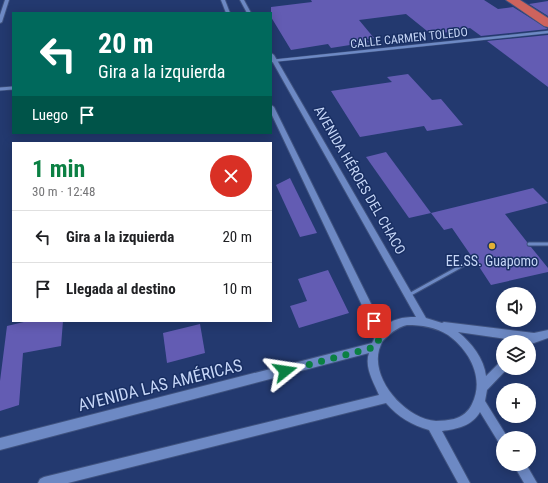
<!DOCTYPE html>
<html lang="es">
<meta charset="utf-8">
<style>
:root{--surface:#fff;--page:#f6f6f6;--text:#202124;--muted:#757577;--line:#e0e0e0;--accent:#0b8043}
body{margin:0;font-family:"Roboto Condensed",sans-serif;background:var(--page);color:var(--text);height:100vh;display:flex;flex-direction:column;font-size:15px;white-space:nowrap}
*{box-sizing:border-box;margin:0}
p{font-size:13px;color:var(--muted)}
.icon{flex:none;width:22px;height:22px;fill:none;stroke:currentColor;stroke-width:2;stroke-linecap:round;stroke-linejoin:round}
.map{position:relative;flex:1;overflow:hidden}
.details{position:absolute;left:12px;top:142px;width:260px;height:180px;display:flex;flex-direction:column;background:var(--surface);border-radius:0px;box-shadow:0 2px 10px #0003}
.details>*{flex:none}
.guide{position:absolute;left:12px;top:12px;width:260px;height:122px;border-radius:0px;box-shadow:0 2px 10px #0003;background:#00695c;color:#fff;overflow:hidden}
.controls{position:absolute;left:496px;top:287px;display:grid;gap:8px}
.controls a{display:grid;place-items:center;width:40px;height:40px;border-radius:50%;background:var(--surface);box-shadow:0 2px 10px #0003;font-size:20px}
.pin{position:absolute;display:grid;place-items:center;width:34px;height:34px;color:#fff;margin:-17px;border-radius:8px;box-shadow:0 2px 6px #0006}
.me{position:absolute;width:44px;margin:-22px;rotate:75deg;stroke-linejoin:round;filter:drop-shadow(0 0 3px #0008)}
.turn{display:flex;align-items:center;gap:14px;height:84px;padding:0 20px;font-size:18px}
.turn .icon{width:52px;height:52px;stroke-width:2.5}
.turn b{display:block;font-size:28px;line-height:34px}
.then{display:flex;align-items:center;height:38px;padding:0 20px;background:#0003;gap:8px;font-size:15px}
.round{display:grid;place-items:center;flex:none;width:42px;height:42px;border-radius:21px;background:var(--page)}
.headline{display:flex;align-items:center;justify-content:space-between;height:68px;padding:0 20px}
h1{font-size:24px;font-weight:700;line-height:30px;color:var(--accent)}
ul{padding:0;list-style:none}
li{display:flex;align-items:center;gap:12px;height:52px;padding:0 20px;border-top:1px solid var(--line)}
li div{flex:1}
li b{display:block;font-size:15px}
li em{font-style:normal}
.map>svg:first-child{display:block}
.building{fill:#635cb3}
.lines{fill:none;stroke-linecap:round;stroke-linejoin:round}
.lane-casing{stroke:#3f527f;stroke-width:5}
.street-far1-casing{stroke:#3f527f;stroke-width:3.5}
.street-casing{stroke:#3f527f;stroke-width:4.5}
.secondary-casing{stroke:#3f527f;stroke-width:2}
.highway-casing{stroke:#3f527f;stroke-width:2}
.lane{stroke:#6d89c4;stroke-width:3}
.street-far1{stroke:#6d89c4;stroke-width:2.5}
.street{stroke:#6d89c4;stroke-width:3}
.secondary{fill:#6d89c4;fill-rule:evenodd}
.highway{fill:#ce635d;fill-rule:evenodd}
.route{stroke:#0b8043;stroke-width:7;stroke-dasharray:0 12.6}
.poi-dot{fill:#e2af34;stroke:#192f63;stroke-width:1.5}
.labels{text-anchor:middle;stroke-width:3;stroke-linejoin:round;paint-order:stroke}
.far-street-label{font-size:12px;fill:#c6d6f7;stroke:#192f63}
.street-label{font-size:14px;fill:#c6d6f7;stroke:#192f63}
.poi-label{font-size:14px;fill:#c6d6f7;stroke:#192f63}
.near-street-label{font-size:17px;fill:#c6d6f7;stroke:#192f63}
</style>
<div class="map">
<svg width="548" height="483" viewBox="0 0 548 483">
<rect width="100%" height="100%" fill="#23396f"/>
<g class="building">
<path d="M311 0H484L498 9 513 7 548 29 481 36 470 28 432 35 406 14 359 20 374 38 366 39 369 42 331 48 328 44 291 50 271 17V7L312 2Z"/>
<path d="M548 1V16L529 4Z"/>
<path d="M548 35V87L487 41Z"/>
<path d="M408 74 432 100 441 99 463 125 427 131 424 126 360 137 331 91 392 82 387 77Z"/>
<path d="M386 152 431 213 409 218 366 157Z"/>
<path d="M290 178 317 233 300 237 276 185Z"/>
<path d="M533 188 548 203 505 214 527 242V246L531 247 548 268V272L491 285 476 262V257H472L452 228 444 230 431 213Z"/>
<path d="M328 270 349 313 299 328 290 306 307 301 298 279Z"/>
<path d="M28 321H63L61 346 23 353 19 405 0 411V381L7 326Z"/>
<path d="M200 324 205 353 167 363 163 333Z"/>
</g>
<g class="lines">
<defs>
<g id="lane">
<path d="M529 244H548"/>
<path d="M409 295 474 259"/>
</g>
<path id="street-far1" d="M271 61 548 32"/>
<path id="street" d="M0 89 13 88"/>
<g id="secondary">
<path d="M5 0H9L2 22 0 23V15Z"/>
<path d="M221 0H225L230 13H226Z"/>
<path d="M240 0H244L251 13H247Z"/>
<path d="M271 53 274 55 426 318 442 323 444 322 534 333 548 330V338L534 343 458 332C472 343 484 359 486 376L499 363 503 362V368H508L487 390 485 401 508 438H503V445L499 443 480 412C472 426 457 429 442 431L470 483H458L429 430C412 425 398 417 386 403L68 483H38L40 479 44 477 379 395C374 383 364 367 369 353L0 450V438L372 343 376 335 271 113V105L274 107 383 328C392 319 402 317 416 317L271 59ZM407 325C422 325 435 327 448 335 469 350 485 378 472 404 469 411 462 417 454 419 449 420 441 421 436 421 406 419 371 380 379 350 380 347 381 344 382 342 384 339 387 337 389 335 395 330 399 327 407 325Z"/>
<path d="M513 464H526L537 483H524Z"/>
</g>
<path id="highway" d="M506 0H520L548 18V27L544 26Z"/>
</defs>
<use href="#lane" class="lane-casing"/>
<use href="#street-far1" class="street-far1-casing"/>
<use href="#street" class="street-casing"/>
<use href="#secondary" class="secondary-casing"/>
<use href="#highway" class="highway-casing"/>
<use href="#lane" class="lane"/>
<use href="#street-far1" class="street-far1"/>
<use href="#street" class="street"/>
<use href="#secondary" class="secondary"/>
<use href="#highway" class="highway"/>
</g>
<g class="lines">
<path class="route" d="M285 371 375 347 381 335 374 321"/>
</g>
<circle class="poi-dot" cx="492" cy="246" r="4"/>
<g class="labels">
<g class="far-street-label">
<text transform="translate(409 38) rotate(-6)" y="4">CALLE CARMEN TOLEDO</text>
</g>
<g class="street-label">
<text transform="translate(360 180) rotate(60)" y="5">AVENIDA HÉROES DEL CHACO</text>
</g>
<g class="poi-label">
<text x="492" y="266">EE.SS. Guapomo</text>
</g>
<g class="near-street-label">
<text transform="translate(160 385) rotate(-14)" y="6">AVENIDA LAS AMÉRICAS</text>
</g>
</g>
</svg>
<div class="controls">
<a><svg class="icon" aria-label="sound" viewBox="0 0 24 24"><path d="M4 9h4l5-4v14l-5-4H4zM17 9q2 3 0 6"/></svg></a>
<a><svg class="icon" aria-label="layers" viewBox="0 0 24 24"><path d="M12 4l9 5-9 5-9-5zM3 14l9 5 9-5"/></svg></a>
<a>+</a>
<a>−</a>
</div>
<div class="pin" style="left:374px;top:321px;background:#d93025"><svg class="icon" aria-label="arrive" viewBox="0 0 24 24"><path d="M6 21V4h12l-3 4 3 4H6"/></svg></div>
<svg class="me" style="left:285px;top:371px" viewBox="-20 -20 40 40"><path d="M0-17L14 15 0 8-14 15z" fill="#0b8043" stroke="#fff" stroke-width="4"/></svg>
<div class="guide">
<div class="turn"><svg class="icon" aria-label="left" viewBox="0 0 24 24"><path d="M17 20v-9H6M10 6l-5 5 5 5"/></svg><div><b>20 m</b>Gira a la izquierda</div></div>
<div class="then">Luego<svg class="icon" aria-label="arrive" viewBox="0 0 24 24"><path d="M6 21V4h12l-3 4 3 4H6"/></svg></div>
</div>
<section class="details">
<div class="headline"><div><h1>1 min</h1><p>30 m · 12:48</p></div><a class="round" style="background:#d93025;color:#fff"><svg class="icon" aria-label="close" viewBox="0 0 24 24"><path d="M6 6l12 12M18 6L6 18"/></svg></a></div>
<ul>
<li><svg class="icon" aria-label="left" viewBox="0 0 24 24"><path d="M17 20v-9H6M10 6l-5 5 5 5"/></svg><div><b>Gira a la izquierda</b></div><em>20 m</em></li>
<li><svg class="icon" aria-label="arrive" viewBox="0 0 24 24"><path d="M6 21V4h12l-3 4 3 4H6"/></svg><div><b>Llegada al destino</b></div><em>10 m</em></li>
</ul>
</section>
</div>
